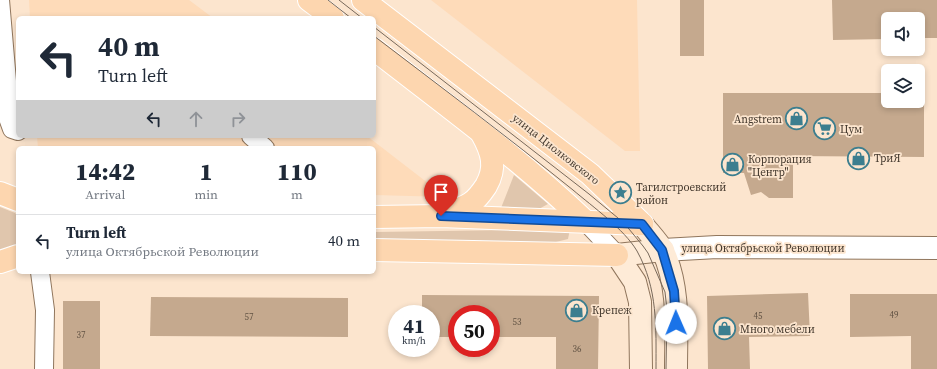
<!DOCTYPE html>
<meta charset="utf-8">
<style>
:root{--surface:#fff;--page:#f2f2f3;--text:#1f2937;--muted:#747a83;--line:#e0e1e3}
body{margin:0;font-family:"Source Serif 4",serif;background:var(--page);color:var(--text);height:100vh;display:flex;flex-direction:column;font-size:15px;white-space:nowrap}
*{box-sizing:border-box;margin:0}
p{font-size:13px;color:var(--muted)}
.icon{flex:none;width:22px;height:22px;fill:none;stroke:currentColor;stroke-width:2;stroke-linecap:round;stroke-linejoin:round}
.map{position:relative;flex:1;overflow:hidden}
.sheet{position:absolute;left:16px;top:146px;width:360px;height:128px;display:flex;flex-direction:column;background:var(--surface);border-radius:6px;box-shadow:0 2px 6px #0003}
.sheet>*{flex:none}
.top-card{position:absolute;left:16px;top:16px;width:360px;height:122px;border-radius:6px;box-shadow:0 2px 6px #0003;background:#fff;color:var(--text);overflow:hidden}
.buttons{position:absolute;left:881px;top:12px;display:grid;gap:8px}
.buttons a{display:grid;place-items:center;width:44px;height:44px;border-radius:6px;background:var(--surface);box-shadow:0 2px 6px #0003;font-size:20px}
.speed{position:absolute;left:388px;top:305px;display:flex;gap:8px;font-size:20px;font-weight:700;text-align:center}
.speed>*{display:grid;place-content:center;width:52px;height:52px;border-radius:50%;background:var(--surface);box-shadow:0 2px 6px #0003;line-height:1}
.speed small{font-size:10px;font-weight:400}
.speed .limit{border:6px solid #d22;background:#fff;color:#111}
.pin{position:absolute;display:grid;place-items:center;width:34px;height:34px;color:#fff;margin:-41px -17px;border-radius:50% 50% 50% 0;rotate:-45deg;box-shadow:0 0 4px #0007}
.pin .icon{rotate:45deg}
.me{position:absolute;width:44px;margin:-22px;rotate:359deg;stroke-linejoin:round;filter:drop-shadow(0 0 3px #0008)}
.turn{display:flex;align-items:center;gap:14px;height:84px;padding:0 16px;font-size:18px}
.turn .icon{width:52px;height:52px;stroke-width:2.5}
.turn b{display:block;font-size:28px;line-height:34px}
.lanes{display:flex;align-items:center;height:38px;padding:0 16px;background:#0003;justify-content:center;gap:20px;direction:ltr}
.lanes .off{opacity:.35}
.eta{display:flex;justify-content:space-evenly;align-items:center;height:68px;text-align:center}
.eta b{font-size:24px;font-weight:800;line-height:28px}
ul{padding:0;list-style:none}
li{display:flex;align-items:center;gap:12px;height:52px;padding:0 16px;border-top:1px solid var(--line)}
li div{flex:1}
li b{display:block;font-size:15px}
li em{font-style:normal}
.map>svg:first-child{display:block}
.built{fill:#fedbb9}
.green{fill:#e0c6ad}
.building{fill:#c5a98e}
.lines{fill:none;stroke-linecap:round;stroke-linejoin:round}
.minor-casing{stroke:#90765d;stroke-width:20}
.tertiary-casing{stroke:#90765d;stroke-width:24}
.secondary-casing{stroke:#90765d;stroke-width:24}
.primary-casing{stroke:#fff;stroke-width:24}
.minor{stroke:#fff;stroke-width:18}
.tertiary{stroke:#fff;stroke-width:22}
.secondary{stroke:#feebd7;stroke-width:22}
.primary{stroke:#fdd6af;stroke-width:22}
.tram{stroke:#78695b;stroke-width:1}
.route-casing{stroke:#114b97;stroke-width:10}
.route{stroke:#1a73e8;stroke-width:7}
.labels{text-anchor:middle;stroke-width:3.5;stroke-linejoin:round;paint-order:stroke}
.number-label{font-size:9px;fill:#625344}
.poi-label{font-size:11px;fill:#41362b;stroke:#fce5ce;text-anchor:start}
.street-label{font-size:11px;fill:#41362b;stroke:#fce5ce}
</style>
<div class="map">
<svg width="937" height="369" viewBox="0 0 937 369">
<rect width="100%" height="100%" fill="#fce5ce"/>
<g class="built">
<path d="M29 0H189L213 18H30Z"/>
<path d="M431 0H637L640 151H625Z"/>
<path d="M37 136H367L446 197 374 195V148H38Z"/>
</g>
<g class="green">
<path d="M514 175 548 204 537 210 501 208Z"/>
<path d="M0 207 15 213 18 217V246L0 251Z"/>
<path d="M570 229 568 239 548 244H374V232Z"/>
</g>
<g class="building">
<rect x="680" y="0" width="24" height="56"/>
<path d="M832 0H937V38H918V19H888V39L833 40Z"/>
<path d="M723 93H888V101H924V157L793 156V198H769L761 192 751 195 744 173H723Z"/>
<path d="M808 293 810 336 749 337 750 369H708L707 296Z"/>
<path d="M850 294H937V369H911V336L850 337Z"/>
<path d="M422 295 599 296 598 369H556V337H491V314H457V337H431V314H422Z"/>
<path d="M151 297 348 298V337L150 336Z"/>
<rect x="63" y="301" width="37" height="68"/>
</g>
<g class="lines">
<defs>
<g id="minor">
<path d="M0 0 7 81V115L12 129 18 131"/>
<path d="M251 136 265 148"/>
<path d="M586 222 617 255"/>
<path d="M40 272 45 310 44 369"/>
</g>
<path id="tertiary" d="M663 250 717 247 937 248"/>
<g id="secondary">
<path d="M642 224C649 233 658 242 663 251 680 288 676 329 676 369"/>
<path d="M617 255 635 282 640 302 641 369"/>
<path d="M617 255 663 250"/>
</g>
<g id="primary">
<path d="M309 0 333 18"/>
<path d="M363 0 590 174 642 224"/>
<path d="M374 49C446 105 520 159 586 222"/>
<path d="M0 193 18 200"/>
<path d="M445 214C453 211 464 208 471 203 477 199 482 192 486 186 497 167 492 152 482 134"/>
<path d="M374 217 441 216 642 224"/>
<path d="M374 250 617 255"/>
<path d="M0 262 18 256"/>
</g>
</defs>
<use href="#minor" class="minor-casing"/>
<use href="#tertiary" class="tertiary-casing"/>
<use href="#secondary" class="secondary-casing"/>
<use href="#primary" class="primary-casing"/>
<use href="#minor" class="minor"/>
<use href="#tertiary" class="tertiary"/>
<use href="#secondary" class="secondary"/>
<use href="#primary" class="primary"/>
<g class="tram">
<path d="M328 0 351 18"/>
<path d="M339 0 362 18"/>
<path d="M374 27 589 194 624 223 643 246 648 253 665 292 667 310 666 369"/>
<path d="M374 36C441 87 508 137 573 190 593 207 624 229 637 251 658 289 656 327 656 369"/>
</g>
</g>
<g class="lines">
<defs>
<path id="route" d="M441 216 642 224 662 250 674 291 676 323"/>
</defs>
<use href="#route" class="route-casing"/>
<use href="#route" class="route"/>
</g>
<defs>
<symbol id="shop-ring" viewBox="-11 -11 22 22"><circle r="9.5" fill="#fce5ce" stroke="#3c7e8f" stroke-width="1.5"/><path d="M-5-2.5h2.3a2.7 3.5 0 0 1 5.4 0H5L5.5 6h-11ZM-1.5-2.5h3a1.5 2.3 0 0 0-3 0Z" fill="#3c7e8f"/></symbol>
<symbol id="supermarket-ring" viewBox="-11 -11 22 22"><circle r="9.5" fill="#fce5ce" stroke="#3c7e8f" stroke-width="1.5"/><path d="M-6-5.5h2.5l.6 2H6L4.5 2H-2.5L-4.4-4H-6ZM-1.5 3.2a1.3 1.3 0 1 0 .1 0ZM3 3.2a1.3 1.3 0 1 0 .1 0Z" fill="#3c7e8f"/></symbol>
<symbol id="sight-ring" viewBox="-11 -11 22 22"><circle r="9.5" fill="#fce5ce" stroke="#3c7e8f" stroke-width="1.5"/><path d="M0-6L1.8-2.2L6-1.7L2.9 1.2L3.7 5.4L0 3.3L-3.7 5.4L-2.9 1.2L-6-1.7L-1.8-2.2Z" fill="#3c7e8f"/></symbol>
</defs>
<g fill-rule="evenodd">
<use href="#shop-ring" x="784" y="106" width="25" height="25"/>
<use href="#supermarket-ring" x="812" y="116" width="25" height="25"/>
<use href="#shop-ring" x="846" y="146" width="25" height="25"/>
<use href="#shop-ring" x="720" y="152" width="25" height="25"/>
<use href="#sight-ring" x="608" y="180" width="25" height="25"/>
<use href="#shop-ring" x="564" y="298" width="25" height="25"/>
<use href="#shop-ring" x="712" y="316" width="25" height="25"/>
</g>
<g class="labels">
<g class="number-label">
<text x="894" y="318">49</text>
<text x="758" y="319">45</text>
<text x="249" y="320">57</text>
<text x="517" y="325">53</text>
<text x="81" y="338">37</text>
<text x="577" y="352">36</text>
</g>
<g class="poi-label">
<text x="782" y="123" text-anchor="end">Angstrem</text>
<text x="840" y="133">Цум</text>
<text x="874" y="162">ТриЯ</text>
<text x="748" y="163">Корпорация<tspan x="748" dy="13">"Центр"</tspan></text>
<text x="636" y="191">Тагилстроевский<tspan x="636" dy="13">район</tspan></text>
<text x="592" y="314">Крепеж</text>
<text x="740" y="333">Много мебели</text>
</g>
<g class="street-label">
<text transform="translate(556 149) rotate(38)" y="4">улица Циолковского</text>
<text x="763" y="252">улица Октябрьской Революции</text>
</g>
</g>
</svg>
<div class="buttons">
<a><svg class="icon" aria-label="sound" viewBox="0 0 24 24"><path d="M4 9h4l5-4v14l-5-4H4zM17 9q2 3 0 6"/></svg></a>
<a><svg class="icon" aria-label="layers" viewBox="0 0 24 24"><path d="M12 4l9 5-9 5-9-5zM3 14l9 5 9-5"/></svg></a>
</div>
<div class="speed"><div>41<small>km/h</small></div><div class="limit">50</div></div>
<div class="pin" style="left:441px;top:216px;background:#d93025"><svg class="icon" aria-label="arrive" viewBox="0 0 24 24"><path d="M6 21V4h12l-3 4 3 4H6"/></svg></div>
<svg class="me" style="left:676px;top:323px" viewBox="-20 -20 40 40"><circle r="19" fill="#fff"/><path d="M0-13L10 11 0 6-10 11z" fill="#1a73e8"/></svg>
<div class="top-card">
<div class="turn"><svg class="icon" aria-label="left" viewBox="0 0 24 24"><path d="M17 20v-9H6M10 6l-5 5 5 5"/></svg><div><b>40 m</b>Turn left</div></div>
<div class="lanes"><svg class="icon" aria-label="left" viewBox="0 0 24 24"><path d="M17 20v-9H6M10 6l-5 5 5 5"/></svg><svg class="icon off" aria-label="ahead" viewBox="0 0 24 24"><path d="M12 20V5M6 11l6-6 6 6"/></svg><svg class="icon off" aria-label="right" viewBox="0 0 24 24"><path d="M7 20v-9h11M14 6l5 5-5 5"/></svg></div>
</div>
<section class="sheet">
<div class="eta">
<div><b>14:42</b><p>Arrival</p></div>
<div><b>1</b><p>min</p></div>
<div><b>110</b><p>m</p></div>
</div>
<ul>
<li><svg class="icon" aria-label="left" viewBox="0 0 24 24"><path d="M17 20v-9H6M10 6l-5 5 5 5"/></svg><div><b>Turn left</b><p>улица Октябрьской Революции</p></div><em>40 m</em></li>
</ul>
</section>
</div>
